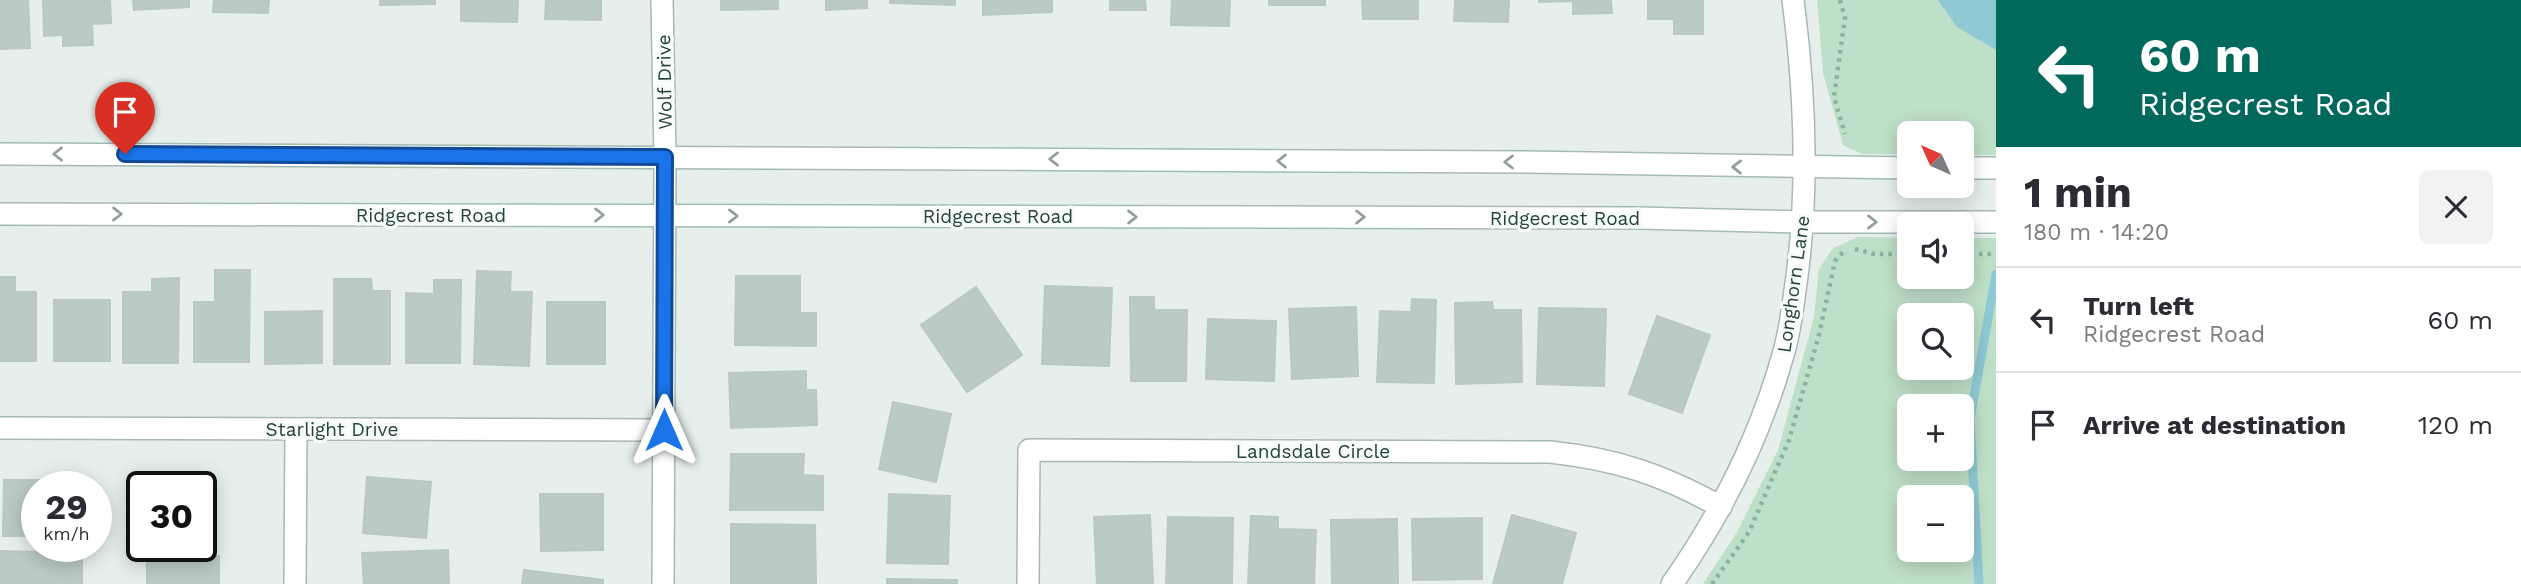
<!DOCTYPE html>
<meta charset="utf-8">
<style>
:root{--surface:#fff;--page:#f2f2f3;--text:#2b2b33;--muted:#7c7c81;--line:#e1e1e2}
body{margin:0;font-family:"Work Sans",sans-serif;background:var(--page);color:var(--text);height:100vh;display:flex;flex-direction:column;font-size:26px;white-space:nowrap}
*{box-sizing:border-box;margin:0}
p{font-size:23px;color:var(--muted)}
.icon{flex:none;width:38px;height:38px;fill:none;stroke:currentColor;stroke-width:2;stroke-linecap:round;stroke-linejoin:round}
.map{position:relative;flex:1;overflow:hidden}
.side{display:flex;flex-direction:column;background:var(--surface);width:525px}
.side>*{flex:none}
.banner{background:#00695c;color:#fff;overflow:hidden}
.needle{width:46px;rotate:315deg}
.buttons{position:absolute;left:1897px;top:121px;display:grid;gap:14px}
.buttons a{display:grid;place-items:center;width:77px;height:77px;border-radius:10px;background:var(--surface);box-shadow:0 4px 18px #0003;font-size:35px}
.speed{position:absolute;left:21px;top:471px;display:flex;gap:14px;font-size:35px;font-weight:700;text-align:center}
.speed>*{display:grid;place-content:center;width:91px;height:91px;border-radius:50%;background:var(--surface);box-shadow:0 4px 18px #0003;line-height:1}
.speed small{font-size:18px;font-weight:400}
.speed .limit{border:4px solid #111;border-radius:10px;background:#fff;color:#111}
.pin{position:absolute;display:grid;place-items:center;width:60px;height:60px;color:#fff;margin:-72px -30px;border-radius:50% 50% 50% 0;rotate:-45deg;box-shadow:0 0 7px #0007}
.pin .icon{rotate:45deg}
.me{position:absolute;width:77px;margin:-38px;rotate:0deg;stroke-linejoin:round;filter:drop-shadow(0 0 5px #0008)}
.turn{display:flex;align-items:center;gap:24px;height:147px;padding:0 28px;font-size:32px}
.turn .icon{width:91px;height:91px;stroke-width:2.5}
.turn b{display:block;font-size:49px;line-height:60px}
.round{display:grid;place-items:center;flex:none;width:74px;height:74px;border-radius:10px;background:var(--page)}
.overview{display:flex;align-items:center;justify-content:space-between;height:119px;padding:0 28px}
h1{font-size:42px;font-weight:700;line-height:52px}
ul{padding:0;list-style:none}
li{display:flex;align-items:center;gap:21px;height:105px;padding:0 28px;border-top:2px solid var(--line)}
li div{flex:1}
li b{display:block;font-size:26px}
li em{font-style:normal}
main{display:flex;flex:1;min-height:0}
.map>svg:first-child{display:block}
.green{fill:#bfe0c8;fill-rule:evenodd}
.water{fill:#8ec9d4}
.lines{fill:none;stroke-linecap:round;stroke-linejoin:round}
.stream{stroke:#8ec9d4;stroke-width:9}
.building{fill:#bbcac4;stroke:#b8c9c2;stroke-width:2}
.street-casing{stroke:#a8b8b2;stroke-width:24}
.secondary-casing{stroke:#a4bbb3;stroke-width:24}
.path{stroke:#86b3a5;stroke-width:4.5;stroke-dasharray:3.5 5;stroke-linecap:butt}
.street{stroke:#fff;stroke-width:21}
.secondary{stroke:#fff;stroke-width:21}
.oneway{stroke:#92a09c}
.route-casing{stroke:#114b97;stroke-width:18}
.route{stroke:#1a73e8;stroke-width:12}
.labels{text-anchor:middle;stroke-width:7;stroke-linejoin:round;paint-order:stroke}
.street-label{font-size:19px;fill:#24423a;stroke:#f7fbf9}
</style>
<main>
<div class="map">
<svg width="1996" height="584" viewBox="0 0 1996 584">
<rect width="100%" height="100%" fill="#e6efeb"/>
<g class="green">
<path d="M1817 0H1996V155H1962V133H1909V154H1862L1843 145 1823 73Z"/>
<path d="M1858 237 1909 238V276H1962V238H1996V584H1703L1737 532 1778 450 1814 317 1819 269 1833 248ZM1909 315H1962V368H1909ZM1909 406H1962V458H1909ZM1909 497H1962V550H1909Z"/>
</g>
<path class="water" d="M1938 0H1996V50L1957 27Z"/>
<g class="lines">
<path class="stream" d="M1979 584 1970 419 1996 274"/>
</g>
<g class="building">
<path d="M0 0H28L30 48 0 49Z"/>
<path d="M43 0H110L111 23 92 24 93 45 63 46V35L44 36Z"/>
<path d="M133 0H189V7L134 10Z"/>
<path d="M214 0H269L268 13 213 12Z"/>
<path d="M380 0H435V4L380 5Z"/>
<path d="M461 0H518L517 22 461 21Z"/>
<path d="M546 0H601V20L545 19Z"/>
<path d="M721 0H778V9L721 10Z"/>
<path d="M826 0H867V8L826 10Z"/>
<path d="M890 0H955V5L890 3Z"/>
<path d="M983 0H1052V12L983 15Z"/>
<path d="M1110 0H1145L1146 10H1110Z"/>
<path d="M1172 0H1230L1229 26 1171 25Z"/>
<rect x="1269" y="0" width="56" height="5"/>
<path d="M1362 0H1418V19H1363Z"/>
<path d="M1455 0H1509L1508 22 1454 21Z"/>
<path d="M1539 0H1611L1612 13 1573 14V1L1539 2Z"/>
<path d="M1648 0H1703V34H1674V19H1648Z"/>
<path d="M215 270H250L249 362H194V302H215Z"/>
<path d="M477 271 511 272 510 292H532L529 366 474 364Z"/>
<path d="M736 276H800V313H816V346L735 345Z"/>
<path d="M0 277H15V292H36V361H0Z"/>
<path d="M179 278 178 363H123V292H152V279Z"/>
<path d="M334 279H371L372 291H390V364H334Z"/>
<path d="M434 280H461L460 363H406V293L434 294Z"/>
<path d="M1045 286 1112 288 1109 366 1042 364Z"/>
<path d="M976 287 1022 355 967 392 921 325Z"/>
<path d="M1130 297H1154V310H1187L1186 381H1131Z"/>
<path d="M1412 299 1436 300 1434 383 1377 382 1380 311 1411 312Z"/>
<rect x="54" y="300" width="56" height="61"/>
<rect x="547" y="302" width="58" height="62"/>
<path d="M1492 302 1493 310H1521L1522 382 1456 384 1455 303Z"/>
<path d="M1356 307 1358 376 1292 379 1289 309Z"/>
<path d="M1539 308 1606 309 1604 386 1537 384Z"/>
<path d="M322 311V363L265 364V312Z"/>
<path d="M1657 316 1710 335 1682 413 1629 394Z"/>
<path d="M1208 319 1276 321 1274 381 1206 379Z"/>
<path d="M806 371V390H816L817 425 731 428 729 373Z"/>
<path d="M893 402 951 414 936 482 879 469Z"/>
<path d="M731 454H804L803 475 823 476V510H730Z"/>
<path d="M367 477 431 482 426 538 363 533Z"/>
<path d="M4 480H81V486H37V536H3Z"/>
<path d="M216 489V536H201V490Z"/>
<path d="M540 494H603V550L541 551Z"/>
<path d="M889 494 950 496 948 564 887 563Z"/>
<path d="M1150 515 1153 584H1097L1094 517Z"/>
<path d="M1512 515 1576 533 1562 584H1493Z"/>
<path d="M1251 516 1278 517V529L1316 530 1314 584H1248Z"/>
<path d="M1168 517 1233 518 1232 584H1166Z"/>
<path d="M1482 518V579L1413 580 1412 519Z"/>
<path d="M1397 519 1398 584H1332L1331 520Z"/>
<path d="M731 524 815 525 816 584H731Z"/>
<path d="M448 550 449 584H364L362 553Z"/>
<path d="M0 551 82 553V584H0Z"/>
<path d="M219 556V584H147V557Z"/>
<path d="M524 570 603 580V584H522Z"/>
<path d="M887 579 957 580V584H887Z"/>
</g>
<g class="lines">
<defs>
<g id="street">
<path d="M662 0 665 157 663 584"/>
<path d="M0 428 664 430"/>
<path d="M295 584 296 429"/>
<path d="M1028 584 1029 450 1550 452C1617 459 1663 475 1721 507"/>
<path d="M1672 584C1721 514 1760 437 1783 355 1791 329 1793 303 1797 276 1809 184 1805 92 1793 0"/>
</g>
<g id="secondary">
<path d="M0 154 1526 162 1909 168"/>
<path d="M1962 168H1996"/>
<path d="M0 214 1638 218 1804 222H1996"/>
</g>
</defs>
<use href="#street" class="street-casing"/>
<use href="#secondary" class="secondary-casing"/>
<g class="path">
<path d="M1840 0 1845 17 1834 97 1845 134"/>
<path d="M1855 249 1874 254H1909"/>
<path d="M1962 254H1996"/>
<path d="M1712 584 1749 532 1789 440 1819 335 1835 261 1846 249"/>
</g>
<use href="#street" class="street"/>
<use href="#secondary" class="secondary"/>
</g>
<defs><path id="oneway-chevron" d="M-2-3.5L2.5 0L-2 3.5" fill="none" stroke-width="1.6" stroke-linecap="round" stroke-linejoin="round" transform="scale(1.75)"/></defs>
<g class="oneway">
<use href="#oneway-chevron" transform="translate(58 154) rotate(-180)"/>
<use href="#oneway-chevron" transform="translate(1054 159) rotate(-180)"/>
<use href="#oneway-chevron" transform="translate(1282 161) rotate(-180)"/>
<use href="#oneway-chevron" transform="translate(1509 162) rotate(-180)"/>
<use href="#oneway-chevron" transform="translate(1737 167) rotate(-179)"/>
<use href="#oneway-chevron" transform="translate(117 214)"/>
<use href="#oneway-chevron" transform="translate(599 215)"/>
<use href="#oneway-chevron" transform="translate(733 216)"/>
<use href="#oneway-chevron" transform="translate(1132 217)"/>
<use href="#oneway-chevron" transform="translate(1360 217)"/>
<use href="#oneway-chevron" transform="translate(1872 222)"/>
</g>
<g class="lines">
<defs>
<path id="route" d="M125 154 665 157 664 430"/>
</defs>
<use href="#route" class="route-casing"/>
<use href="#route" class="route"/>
</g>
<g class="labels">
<g class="street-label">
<text transform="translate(664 82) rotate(-91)" y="7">Wolf Drive</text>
<text x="431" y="222">Ridgecrest Road</text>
<text x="998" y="223">Ridgecrest Road</text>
<text x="1565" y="225">Ridgecrest Road</text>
<text transform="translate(1793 284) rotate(-82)" y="7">Longhorn Lane</text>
<text x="332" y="436">Starlight Drive</text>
<text x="1313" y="458">Landsdale Circle</text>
</g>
</g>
</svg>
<div class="buttons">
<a><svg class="needle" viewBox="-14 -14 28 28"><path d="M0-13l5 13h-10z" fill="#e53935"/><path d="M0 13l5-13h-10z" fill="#7c7c81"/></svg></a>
<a><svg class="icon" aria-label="sound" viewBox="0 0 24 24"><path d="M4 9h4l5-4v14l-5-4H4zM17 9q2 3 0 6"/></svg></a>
<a><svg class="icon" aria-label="search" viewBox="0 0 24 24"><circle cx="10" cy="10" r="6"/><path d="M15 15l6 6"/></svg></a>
<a>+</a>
<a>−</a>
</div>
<div class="speed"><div>29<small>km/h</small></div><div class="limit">30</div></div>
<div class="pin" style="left:125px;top:154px;background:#d93025"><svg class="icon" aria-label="arrive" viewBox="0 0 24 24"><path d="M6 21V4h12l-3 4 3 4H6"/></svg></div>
<svg class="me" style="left:664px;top:430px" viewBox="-20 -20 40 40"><path d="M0-17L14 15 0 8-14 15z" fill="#1a73e8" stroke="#fff" stroke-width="4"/></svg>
</div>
<section class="side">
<div class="banner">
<div class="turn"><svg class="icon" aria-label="left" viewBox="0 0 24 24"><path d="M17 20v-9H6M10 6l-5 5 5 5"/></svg><div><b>60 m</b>Ridgecrest Road</div></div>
</div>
<div class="overview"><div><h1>1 min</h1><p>180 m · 14:20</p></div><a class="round"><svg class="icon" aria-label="close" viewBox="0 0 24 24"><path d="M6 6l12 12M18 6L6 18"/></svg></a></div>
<ul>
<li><svg class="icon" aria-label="left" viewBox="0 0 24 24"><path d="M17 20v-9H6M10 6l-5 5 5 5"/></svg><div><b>Turn left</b><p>Ridgecrest Road</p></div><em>60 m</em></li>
<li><svg class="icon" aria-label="arrive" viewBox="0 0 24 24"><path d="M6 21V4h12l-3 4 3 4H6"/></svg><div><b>Arrive at destination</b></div><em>120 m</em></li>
</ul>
</section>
</main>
